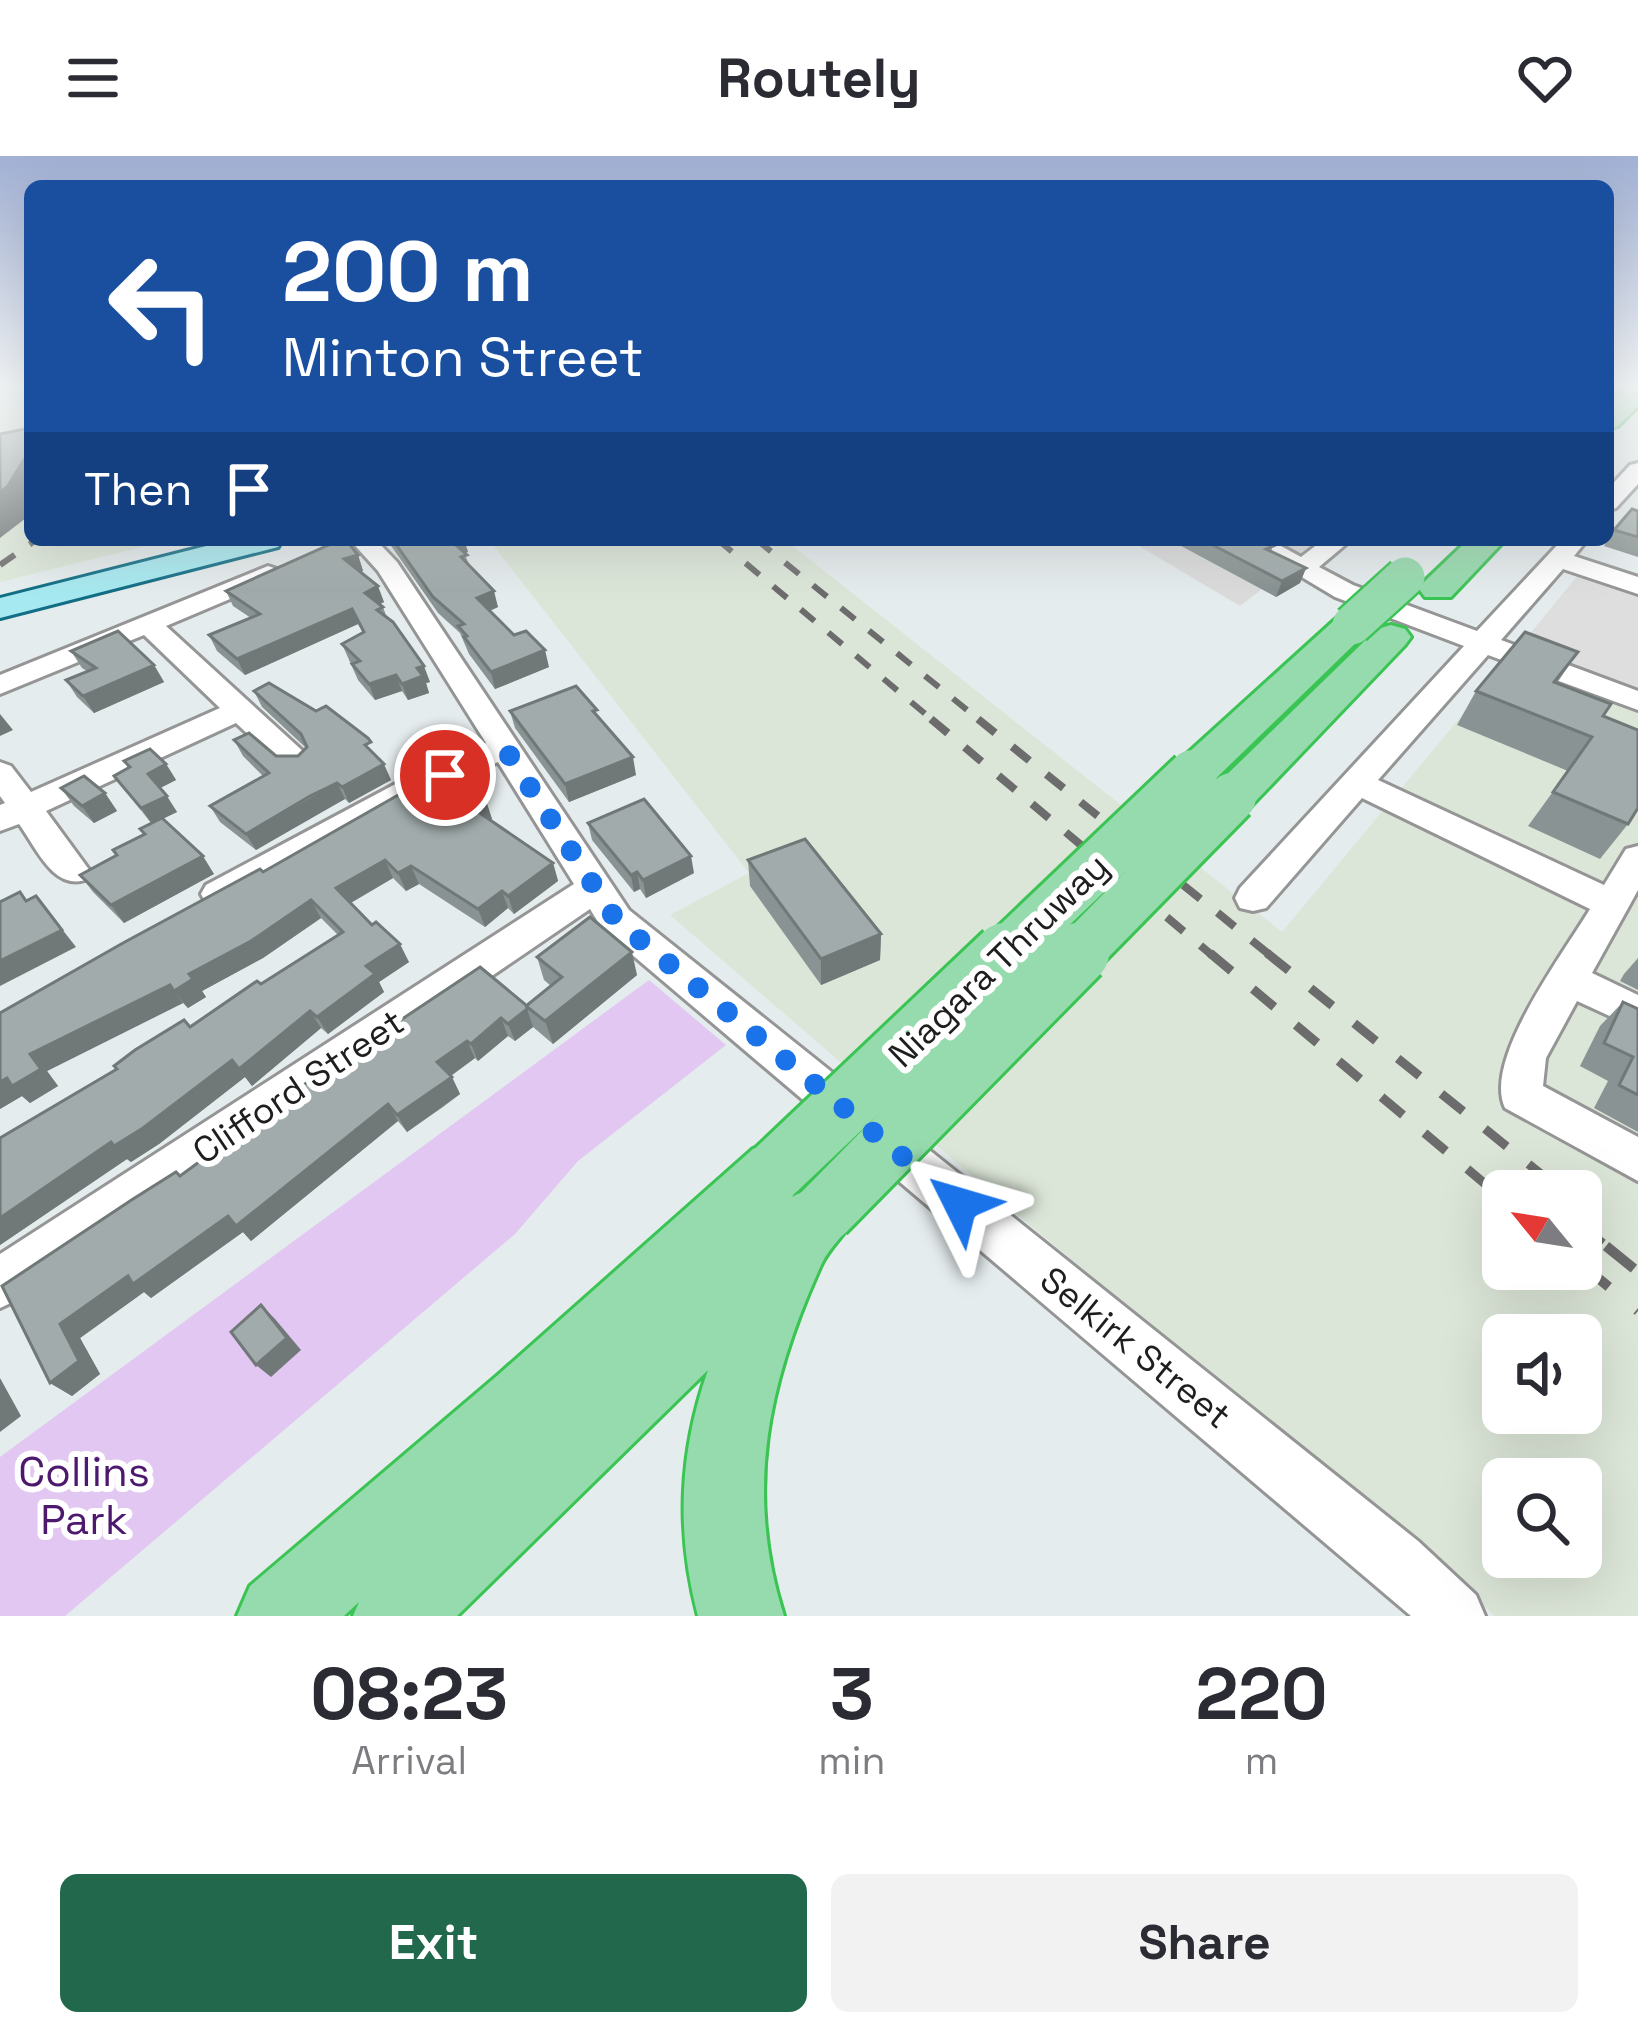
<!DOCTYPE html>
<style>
:root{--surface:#fff;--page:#f2f2f3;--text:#2b2b33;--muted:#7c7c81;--accent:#22684c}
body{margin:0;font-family:"Space Grotesk",sans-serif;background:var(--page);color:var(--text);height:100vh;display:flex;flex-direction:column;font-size:45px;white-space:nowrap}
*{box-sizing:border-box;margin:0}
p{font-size:39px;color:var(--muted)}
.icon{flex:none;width:66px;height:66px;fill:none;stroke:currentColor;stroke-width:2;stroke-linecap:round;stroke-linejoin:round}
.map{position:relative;height:1460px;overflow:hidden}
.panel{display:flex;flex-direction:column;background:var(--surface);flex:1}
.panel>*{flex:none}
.top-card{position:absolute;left:24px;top:24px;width:1590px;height:366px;border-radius:18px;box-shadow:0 12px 48px #0002;background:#1a4fa0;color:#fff;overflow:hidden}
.needle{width:78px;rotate:300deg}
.buttons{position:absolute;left:1482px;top:1014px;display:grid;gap:24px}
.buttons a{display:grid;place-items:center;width:120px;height:120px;border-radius:18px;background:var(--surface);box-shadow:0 12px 48px #0002;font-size:60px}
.pin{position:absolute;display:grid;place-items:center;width:102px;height:102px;color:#fff;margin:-51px;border:6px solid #fff;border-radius:50%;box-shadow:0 3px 12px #0007}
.me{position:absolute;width:132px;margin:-66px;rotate:310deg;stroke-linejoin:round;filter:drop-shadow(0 0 9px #0008)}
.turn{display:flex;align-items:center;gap:42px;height:252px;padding:0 60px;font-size:54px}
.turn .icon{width:156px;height:156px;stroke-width:2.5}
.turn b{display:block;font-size:84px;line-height:102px}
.then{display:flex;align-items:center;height:114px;padding:0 60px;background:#0003;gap:24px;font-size:45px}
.eta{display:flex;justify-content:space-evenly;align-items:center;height:204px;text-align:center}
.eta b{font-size:72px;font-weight:800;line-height:84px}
.button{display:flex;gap:24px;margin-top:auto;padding:24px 60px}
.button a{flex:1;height:138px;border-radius:18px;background:var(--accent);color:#fff;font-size:48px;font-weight:800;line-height:138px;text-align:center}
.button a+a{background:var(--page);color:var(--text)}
header{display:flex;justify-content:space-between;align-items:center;height:156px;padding:0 60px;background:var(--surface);font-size:54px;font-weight:800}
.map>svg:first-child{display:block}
.residential{fill:#dbdbdb}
.industrial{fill:#dce6d8;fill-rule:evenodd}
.park{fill:#e1c7f2}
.parking{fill:#dedede}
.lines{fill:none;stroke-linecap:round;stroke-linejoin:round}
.minor-casing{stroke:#959595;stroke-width:6}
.major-casing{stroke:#126e85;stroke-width:6}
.highway-casing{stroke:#3ac453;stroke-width:6}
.minor{fill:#fff;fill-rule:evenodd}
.major{fill:#a7e9f0;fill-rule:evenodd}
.highway{fill:#96dbae;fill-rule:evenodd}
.rail-far3{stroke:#6c6c6c;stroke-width:6;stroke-dasharray:18 18;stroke-linecap:butt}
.rail-far2{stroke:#6c6c6c;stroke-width:8;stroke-dasharray:22 22;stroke-linecap:butt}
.rail-far1{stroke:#6c6c6c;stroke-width:9;stroke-dasharray:28 28;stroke-linecap:butt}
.rail{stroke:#6c6c6c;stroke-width:10;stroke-dasharray:36 36;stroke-linecap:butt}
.highway-bridge-far2-casing{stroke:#3ac453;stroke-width:44;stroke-linecap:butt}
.highway-bridge-far1-casing{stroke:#3ac453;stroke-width:54;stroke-linecap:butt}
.highway-bridge-casing{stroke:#3ac453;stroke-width:66;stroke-linecap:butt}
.highway-bridge-far2{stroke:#96dbae;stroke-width:39}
.highway-bridge-far1{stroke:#96dbae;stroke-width:48}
.highway-bridge{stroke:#96dbae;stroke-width:60}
.wall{fill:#8a9393}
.shaded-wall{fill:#717878}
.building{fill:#a1abab;stroke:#717878;stroke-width:3}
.route{stroke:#1a73e8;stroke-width:21;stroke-dasharray:0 37.8}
.labels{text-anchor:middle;stroke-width:12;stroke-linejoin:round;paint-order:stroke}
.street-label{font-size:36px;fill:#1e1e1e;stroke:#fff}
.near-park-label{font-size:42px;fill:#4d196e;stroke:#fff}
</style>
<header><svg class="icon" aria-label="menu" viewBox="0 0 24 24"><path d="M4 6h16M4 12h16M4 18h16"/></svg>Routely<svg class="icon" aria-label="heart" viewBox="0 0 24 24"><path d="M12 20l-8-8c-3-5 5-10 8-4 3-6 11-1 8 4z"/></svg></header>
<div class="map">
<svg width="1638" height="1460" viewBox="0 0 1638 1460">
<rect width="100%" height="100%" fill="#e5eced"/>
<path class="residential" d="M1129 384H1326L1240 450Z"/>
<g class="industrial">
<path d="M0 229H30V384H171L0 426Z"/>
<path d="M489 384H785L1282 776 1580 417 1638 437V1460H1494L1453 1417 1015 1057 670 759 749 717ZM1503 1035H1581V1113H1503ZM1503 1179H1581V1257H1503ZM1503 1323H1581V1401H1503Z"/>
</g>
<path class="park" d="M649 824 726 889 578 1005 515 1078 65 1460H0V1301Z"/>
<path class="parking" d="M1580 417 1638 437V534L1520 490Z"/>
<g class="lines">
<defs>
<g id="minor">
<path d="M1638 307V328L1616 352 1608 354V333L1630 309Z"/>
<path d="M350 384H376L397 406 629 754 1418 1385 1476 1439 1485 1460H1411L603 774 590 753 17 1144 0 1152V1098L574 728 498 606 427 640 232 747 219 751 206 747 201 738 206 729 403 624 486 587 378 415Z"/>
<path d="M1240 384H1270L1301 401 1323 384H1351L1319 411 1353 429 1477 475 1562 384H1587L1574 400 1638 421V438L1563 413 1501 484 1638 535V554L1488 499 1378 624 1604 729 1626 693 1638 690V734L1592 817 1638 839V873L1577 845 1546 902 1543 930 1638 981V1025L1505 952C1482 904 1564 797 1590 753L1362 642 1266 752 1253 755 1240 752 1235 742 1240 732 1464 490 1335 441Z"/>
<path d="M268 410 277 413 281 418 277 423 166 470 306 598 311 605 306 612H284L236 567 46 655 90 715 85 724C53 734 36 691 19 668L0 675V649L5 647 0 640V606L11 610 31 636 220 552 144 479 0 538V519Z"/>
</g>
<path id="major" d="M230 384H282L278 391 0 462V442Z"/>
<g id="highway">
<path d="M1627 229H1638V250L1618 270 1608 273V248Z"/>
<path d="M1468 384H1505L1451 441H1425L1419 433 1425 425Z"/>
<path d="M1352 457 1366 461 1371 469 1366 477 1209 629 1193 633 1177 629 1170 618 1177 607 1338 461Z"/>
<path d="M1391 469 1405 473 1411 481 1405 489 1249 652 1232 657 1215 652 1209 641 1215 630 1377 473Z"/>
<path d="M776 984 799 993 808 1014 792 1041 824 1024 847 1034 857 1056C848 1077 830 1089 821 1109 768 1226 744 1335 784 1460H698C676 1376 679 1297 708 1214L457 1460H353L359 1446 344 1460H237L250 1430 498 1219 753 993Z"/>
</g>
</defs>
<use href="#minor" class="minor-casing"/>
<use href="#major" class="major-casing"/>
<use href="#highway" class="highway-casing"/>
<use href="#minor" class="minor"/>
<use href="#major" class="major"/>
<use href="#highway" class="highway"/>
<g class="rail-far3">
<path d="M718 384 935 566"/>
<path d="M757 384 982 566"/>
<path d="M0 409 36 384"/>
</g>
<g class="rail-far2">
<path d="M931 563 1213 800"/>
<path d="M978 563 1271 800"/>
</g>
<g class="rail-far1">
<path d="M1210 797 1503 1043"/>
<path d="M1267 797 1562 1035"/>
<path d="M1581 1070 1610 1093"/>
</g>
<g class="rail">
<path d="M1606 1090 1638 1116"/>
<path d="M1581 1108 1638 1155"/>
</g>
<defs>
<path id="highway-bridge-far2" d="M1352 469 1405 421"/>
<g id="highway-bridge-far1">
<path d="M1002 800 1193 618"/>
<path d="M1076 800 1232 641"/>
</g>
<g id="highway-bridge">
<path d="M776 1014 1005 797"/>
<path d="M824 1056 1079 797"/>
</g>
</defs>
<use href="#highway-bridge-far2" class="highway-bridge-far2-casing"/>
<use href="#highway-bridge-far1" class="highway-bridge-far1-casing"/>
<use href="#highway-bridge" class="highway-bridge-casing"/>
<use href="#highway-bridge-far2" class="highway-bridge-far2"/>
<use href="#highway-bridge-far1" class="highway-bridge-far1"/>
<use href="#highway-bridge" class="highway-bridge"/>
</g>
<g class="wall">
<path d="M1638 355V401L1604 390 1614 374Z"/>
<path d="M387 384H464L468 396 464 397 470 410 498 451 490 455 549 511 495 533 469 498 460 477 438 457Z"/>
<path d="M1170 384H1262L1273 390 1271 395 1306 412 1300 427 1276 441Z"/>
<path d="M358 399 363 415 360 416 384 446 379 448 383 451 387 462 430 526 426 527 429 537 408 544 402 535 375 544 358 524 342 488 363 477 358 468 245 519 217 495 209 479 251 462 233 450 226 435Z"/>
<path d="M71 495 154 509 164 526 94 557 77 541 66 524 87 515 82 512Z"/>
<path d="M1578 496 1557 527 1603 560 1628 668 1600 703 1528 670 1568 615 1457 569 1476 535Z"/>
<path d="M254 535 377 600 391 624 349 647 345 643 318 657 256 694 220 666 210 650 263 620 243 600 234 584 276 600H298L306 592 262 551Z"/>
<path d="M510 555 599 563 636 619 569 646 515 572Z"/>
<path d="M124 605 166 608 176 624 160 632 177 656 162 663 214 718 124 767 93 736 80 719 117 699 144 679 140 673 151 667 114 620 128 612Z"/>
<path d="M61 632 105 637 117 655 94 667 74 650Z"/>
<path d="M486 645 492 663 490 664 553 707 558 725 514 758 508 752 485 771 419 728 406 735 393 722 351 747 409 806 379 826 384 836 328 878 321 872 252 930 245 921 159 988 131 1006 127 1003 0 1089V982L190 871 338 779 321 762 263 802 202 835 206 841 188 852 183 847 47 915 58 930 30 947 22 940 0 953 263 716 435 647Z"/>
<path d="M588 667 694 717 646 742 640 733 634 736 592 684Z"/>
<path d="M748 704 881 778 880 804 821 829 750 730Z"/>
<path d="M537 801 637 819 553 888 533 871 515 885 508 880 478 905 475 902 451 920 460 938 443 951 407 976 398 965 251 1085 243 1076 151 1142 144 1136 80 1182 100 1218 72 1240 50 1227 180 1020 526 849 551 830 544 824Z"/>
<path d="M1638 802V834L1620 825 1624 818Z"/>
<path d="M1623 846 1638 853V976L1594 952 1608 925 1580 910 1600 870Z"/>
</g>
<g class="shaded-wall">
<path d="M30 294V355L26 362 0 382V336Z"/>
<path d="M450 384H464L468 396 455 400Z"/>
<path d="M358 399 363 415 350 419 344 403Z"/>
<path d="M1306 412 1300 427 1276 441 1282 425Z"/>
<path d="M378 430 384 446 371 453 365 437Z"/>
<path d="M494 435 498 451 481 458 477 442Z"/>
<path d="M352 453 358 468 245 519 237 503Z"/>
<path d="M545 494 549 511 495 533 491 516Z"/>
<path d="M154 509 164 526 94 557 83 540Z"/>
<path d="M424 510 430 526 426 527 429 537 408 544 402 528 417 512Z"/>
<path d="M396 519 402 535 375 544 369 528Z"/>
<path d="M0 558 13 574 0 580Z"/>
<path d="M633 601 636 619 569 646 565 628Z"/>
<path d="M166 608 176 624 158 633 148 618Z"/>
<path d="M384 608 391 624 349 647 342 631Z"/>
<path d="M337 627 345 643 256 694 246 678Z"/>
<path d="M105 637 117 655 94 667 82 650Z"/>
<path d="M167 640 177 656 152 668 141 652Z"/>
<path d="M486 645 492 663 480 671 474 653Z"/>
<path d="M203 700 214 718 124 767 111 749Z"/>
<path d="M691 700 694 717 646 742 643 724Z"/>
<path d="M385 704 393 722 345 750 336 732Z"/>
<path d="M553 707 558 725 514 758 508 740Z"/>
<path d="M411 710 419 728 406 735 398 717Z"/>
<path d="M637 716 640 733 634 736 631 719Z"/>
<path d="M502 735 508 752 485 771 478 753Z"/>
<path d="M36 740 76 791 0 830V805Z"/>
<path d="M311 744 321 762 263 802 202 835 206 841 188 852 174 835 189 818Z"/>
<path d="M881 778 880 804 821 829V803Z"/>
<path d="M400 788 409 806 379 826 384 836 328 878 317 861 366 810Z"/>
<path d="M632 796 637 819 553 888 545 865Z"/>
<path d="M170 829 183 847 47 915 58 930 30 947 22 940 0 953V926L30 898Z"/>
<path d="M527 853 533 871 515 885 508 868Z"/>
<path d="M310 855 321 872 252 930 239 913Z"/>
<path d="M501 862 508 880 478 905 471 888Z"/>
<path d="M467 885 475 902 446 923 437 906Z"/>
<path d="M232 904 245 921 159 988 131 1006 127 1003 0 1089V1062Z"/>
<path d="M452 921 460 938 407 976 397 959Z"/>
<path d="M388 948 398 965 251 1085 243 1076 151 1142 144 1136 80 1182 100 1218 72 1240 50 1227 60 1168 128 1120Z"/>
<path d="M261 1149 275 1163 301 1194 271 1221 256 1209Z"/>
<path d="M0 1222 21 1260 0 1276Z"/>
</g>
<g class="building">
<path d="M30 272V294L7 331 0 336V278Z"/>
<path d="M1632 353 1638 355V381L1614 374Z"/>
<path d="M340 384H346L358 399 344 403 378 430 365 437 383 451 377 454 393 466 424 510 417 512 423 520 402 528 396 519 369 528 352 508 360 505 342 488 364 476 352 453 237 503 209 479 260 458 226 435Z"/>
<path d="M393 384H450L467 399 461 401 494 435 477 442 514 479 526 475 545 494 491 516 464 481 467 480 458 470 464 468 433 441Z"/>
<path d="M1203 384H1262L1273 390 1266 393 1306 412 1282 425Z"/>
<path d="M118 475 154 509 83 540 66 524 96 512 71 495Z"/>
<path d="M1525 476 1578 496 1554 526 1611 548 1603 560 1638 574V652L1628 668 1553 636 1592 581 1476 535Z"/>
<path d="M269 527 316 555 326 550 368 582 371 586 365 589 384 608 342 631 337 627 310 640 246 678 210 650 269 617 234 584 249 577 276 600H298L307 591 301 578 254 535Z"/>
<path d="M576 530 597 554 593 555 633 601 565 628 510 555Z"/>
<path d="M150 593 166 608 148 618 167 640 141 652 114 620 130 611 124 605Z"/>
<path d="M84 620 105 637 82 650 61 632Z"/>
<path d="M465 629 486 645 474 653 553 707 508 740 502 735 478 753 411 710 398 717 385 704 336 732 372 769 376 766 400 788 366 810 375 818 317 861 310 855 239 913 232 904 143 972 114 990 111 986 0 1062V982L117 913 114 910 135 894 184 864 190 871 257 825 261 828 343 776 311 744 251 785 189 818 193 823 174 835 170 829 30 898 41 913 12 930 7 922 0 926V857L123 787 260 713 263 716 414 630 435 647Z"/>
<path d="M644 643 691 700 643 724 637 716 631 719 588 667Z"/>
<path d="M162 662 203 700 111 749 80 719 117 699 113 694 145 678 140 673Z"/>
<path d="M805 683 881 778 821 803 748 704Z"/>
<path d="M20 736 26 745 36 740 62 774 0 805V746Z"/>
<path d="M590 761 632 796 545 865 526 850 562 821 537 801Z"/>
<path d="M480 811 526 849 527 853 508 868 501 862 471 888 467 885 437 906 452 921 397 959 388 948 236 1070 228 1060 133 1128 128 1120 60 1168 79 1205 50 1227 2 1130 133 1043 176 1016 180 1020 233 981 230 978Z"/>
<path d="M1623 846 1638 853V939L1619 929 1633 901 1604 887Z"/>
<path d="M261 1149 287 1182 256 1209 231 1176Z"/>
</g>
<linearGradient id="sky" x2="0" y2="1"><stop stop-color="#a1b0d4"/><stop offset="0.53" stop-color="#f3f6f7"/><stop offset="1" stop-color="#f3f6f7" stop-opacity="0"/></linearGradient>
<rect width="1638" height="434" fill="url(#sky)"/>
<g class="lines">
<path class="route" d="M445 619 504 591 616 764 960 1048"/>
</g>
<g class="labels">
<g class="street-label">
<text transform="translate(998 804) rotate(-44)" y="13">Niagara Thruway</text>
<text transform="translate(298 930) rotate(-34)" y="13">Clifford Street</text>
<text transform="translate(1136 1191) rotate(39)" y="13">Selkirk Street</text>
</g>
<g class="near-park-label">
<text x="84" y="1330">Collins<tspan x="84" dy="48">Park</tspan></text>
</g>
</g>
</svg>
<div class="buttons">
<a><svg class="needle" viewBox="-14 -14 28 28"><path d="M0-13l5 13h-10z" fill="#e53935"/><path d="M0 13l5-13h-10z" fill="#7c7c81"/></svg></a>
<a><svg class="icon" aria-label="sound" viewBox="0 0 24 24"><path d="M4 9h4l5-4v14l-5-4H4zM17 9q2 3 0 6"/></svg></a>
<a><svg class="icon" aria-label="search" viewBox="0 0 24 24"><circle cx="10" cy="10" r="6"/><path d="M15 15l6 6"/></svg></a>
</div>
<div class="pin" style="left:445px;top:619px;background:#d93025"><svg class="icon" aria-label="arrive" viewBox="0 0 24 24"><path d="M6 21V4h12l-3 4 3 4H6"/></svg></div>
<svg class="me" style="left:960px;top:1048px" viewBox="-20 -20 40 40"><path d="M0-17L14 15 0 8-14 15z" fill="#1a73e8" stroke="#fff" stroke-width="4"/></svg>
<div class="top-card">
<div class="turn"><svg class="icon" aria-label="left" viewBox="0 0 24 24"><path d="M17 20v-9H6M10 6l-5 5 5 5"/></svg><div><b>200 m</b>Minton Street</div></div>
<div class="then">Then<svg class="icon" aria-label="arrive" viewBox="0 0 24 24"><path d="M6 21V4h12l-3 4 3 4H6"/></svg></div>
</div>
</div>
<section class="panel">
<div class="eta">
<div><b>08:23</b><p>Arrival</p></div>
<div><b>3</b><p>min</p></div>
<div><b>220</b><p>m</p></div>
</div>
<div class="button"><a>Exit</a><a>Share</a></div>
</section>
